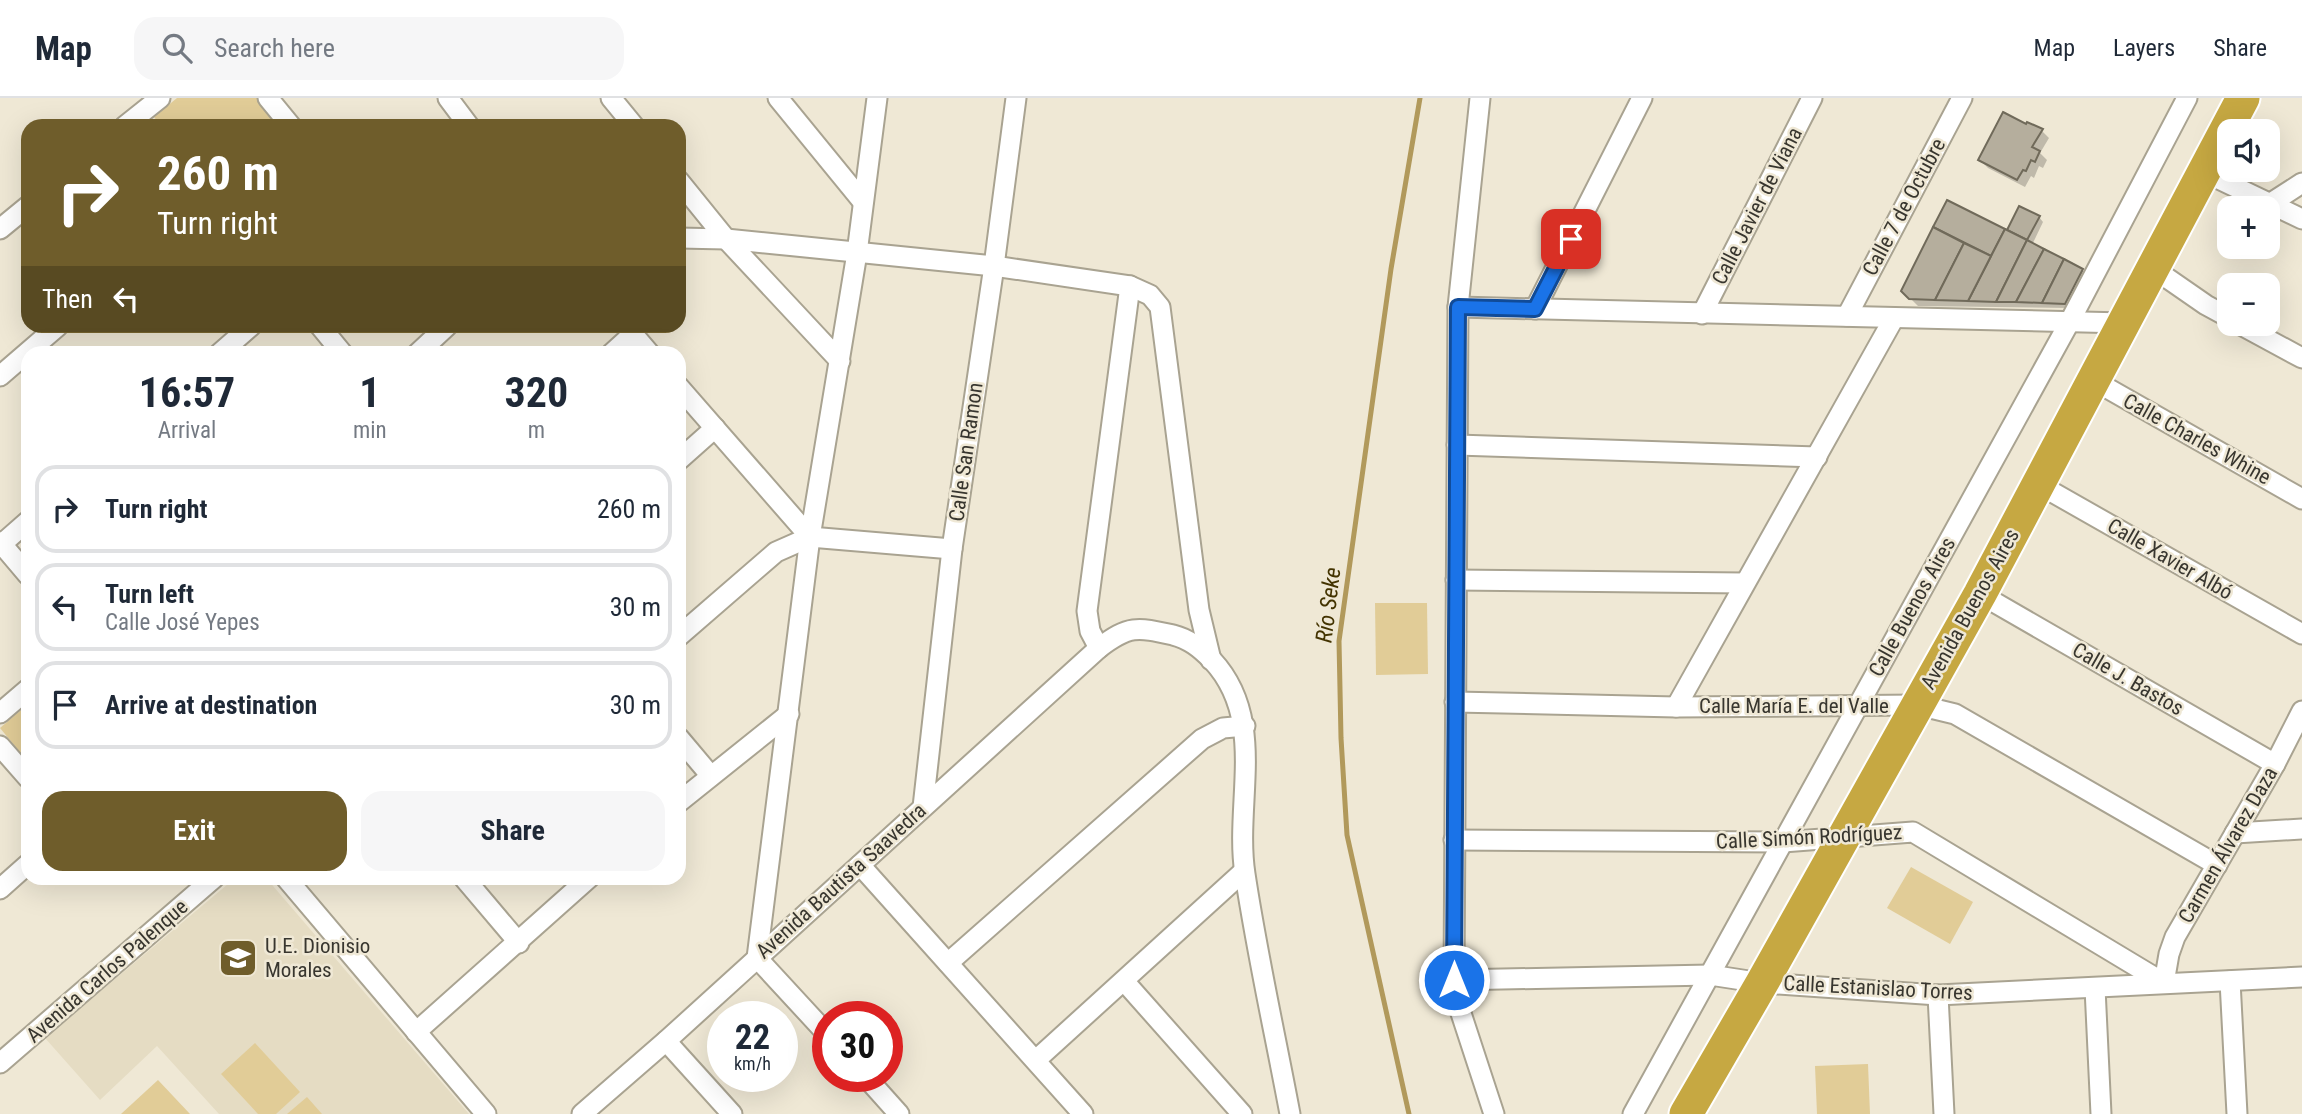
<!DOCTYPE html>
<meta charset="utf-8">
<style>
:root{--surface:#fff;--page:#f6f6f7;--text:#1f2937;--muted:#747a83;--line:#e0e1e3;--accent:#6f5d2b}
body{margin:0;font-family:"Roboto Condensed",sans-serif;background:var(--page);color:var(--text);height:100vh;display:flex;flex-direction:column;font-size:26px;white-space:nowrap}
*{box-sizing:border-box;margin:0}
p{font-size:23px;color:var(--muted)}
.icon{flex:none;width:38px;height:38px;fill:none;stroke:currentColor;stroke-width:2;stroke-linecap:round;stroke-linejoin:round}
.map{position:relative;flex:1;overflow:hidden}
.panel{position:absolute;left:21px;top:248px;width:665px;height:539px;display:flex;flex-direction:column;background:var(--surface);border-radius:21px;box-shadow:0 7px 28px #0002}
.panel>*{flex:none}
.top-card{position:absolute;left:21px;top:21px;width:665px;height:214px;border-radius:21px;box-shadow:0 7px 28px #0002;background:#6f5d2b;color:#fff;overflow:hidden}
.buttons{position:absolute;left:2217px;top:21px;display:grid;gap:14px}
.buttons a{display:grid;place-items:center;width:63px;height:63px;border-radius:14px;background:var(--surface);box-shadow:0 7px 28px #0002;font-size:35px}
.speed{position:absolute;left:707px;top:903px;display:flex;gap:14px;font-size:35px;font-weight:700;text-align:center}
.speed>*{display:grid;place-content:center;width:91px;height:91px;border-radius:50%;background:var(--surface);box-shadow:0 7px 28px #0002;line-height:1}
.speed small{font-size:18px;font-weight:400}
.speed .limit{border:10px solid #d22;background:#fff;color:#111}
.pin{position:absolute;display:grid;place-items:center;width:60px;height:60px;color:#fff;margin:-30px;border-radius:14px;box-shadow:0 4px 10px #0006}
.me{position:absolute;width:77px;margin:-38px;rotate:0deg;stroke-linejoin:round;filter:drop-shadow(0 0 5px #0008)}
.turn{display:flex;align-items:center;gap:24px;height:147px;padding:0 21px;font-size:32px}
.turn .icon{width:91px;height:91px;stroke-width:2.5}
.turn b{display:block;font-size:49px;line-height:60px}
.then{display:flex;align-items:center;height:66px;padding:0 21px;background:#0003;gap:14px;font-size:26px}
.eta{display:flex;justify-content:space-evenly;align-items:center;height:119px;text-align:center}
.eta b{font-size:42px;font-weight:700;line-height:49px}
.action{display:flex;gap:14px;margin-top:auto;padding:14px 21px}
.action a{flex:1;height:80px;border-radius:21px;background:var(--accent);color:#fff;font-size:28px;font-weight:700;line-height:80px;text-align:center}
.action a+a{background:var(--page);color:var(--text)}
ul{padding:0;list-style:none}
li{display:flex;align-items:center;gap:21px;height:88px;margin:0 14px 10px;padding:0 7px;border:4px solid var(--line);border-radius:21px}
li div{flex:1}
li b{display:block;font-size:26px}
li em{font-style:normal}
header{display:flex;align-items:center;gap:42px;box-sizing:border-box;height:98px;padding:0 35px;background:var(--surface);border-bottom:2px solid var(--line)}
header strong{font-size:33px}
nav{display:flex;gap:38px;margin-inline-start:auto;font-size:24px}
.search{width:490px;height:63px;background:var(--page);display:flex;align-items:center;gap:18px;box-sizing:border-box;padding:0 24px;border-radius:21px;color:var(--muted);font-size:26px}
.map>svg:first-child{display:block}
.built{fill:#e5dcc3}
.green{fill:#e1cc97}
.shadow{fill:#0003}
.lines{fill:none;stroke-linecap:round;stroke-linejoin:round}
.stream{stroke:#b1995b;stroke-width:5}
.building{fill:#b5ae9d;stroke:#706a5a;stroke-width:2}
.minor-casing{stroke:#a9a391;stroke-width:23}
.trunk-casing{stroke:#fff;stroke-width:37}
.minor{stroke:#fff;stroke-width:19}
.trunk{stroke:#c6a842;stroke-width:33}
.route-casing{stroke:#114b97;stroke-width:18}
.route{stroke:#1a73e8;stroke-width:12}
.labels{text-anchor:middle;stroke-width:5;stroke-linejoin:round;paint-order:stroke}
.street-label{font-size:21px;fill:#38362f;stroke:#efe8d5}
.poi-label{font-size:21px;fill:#38362f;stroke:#efe8d5;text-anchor:start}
.water-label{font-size:23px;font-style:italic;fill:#433300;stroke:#efe8d5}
</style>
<header>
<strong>Map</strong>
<div class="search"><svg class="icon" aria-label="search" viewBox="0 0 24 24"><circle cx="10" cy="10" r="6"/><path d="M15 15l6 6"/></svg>Search here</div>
<nav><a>Map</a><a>Layers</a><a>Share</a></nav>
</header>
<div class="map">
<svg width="2302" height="1016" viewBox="0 0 2302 1016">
<rect width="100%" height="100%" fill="#efe8d5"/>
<path class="built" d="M234 781H267L469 1016H219L157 948 100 1002 45 940Z"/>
<g class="green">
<path d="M177 0H262L282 24 278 28H161L154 19Z"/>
<path d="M1375 505H1427L1428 576 1376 577Z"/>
<path d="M28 606V664L0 630Z"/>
<path d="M1911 769 1973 804 1950 846 1887 810Z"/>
<path d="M255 945 300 994 276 1016H258L221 976Z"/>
<path d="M1868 966 1870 1016H1817L1815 968Z"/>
<path d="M158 982 190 1016H121Z"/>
<path d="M307 999 322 1016H287Z"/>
</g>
<g class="shadow">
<path d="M2042 33 2049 40 2040 55 2047 62 2043 70 2039 68 2034 80 2031 78 2025 89 1988 70 1980 62Z"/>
<path d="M1948 104 2008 134 2039 119 2043 124 2032 147 2082 172 2087 177 2070 210 1918 208 1903 193Z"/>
</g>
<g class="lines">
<path class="stream" d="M1409 1016 1347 737 1341 640 1339 543 1391 171 1420 0"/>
</g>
<g class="building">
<path d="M2003 14 2026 26 2027 24 2043 31 2032 49 2040 53 2035 64 2031 62 2026 73 2023 72 2017 82 1978 62Z"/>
<path d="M1947 102 2005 131 1991 158 1933 129Z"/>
<path d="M2019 108 2040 118 2027 142 2007 132Z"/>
<path d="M1933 129 1964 145 1935 202 1909 201 1901 193Z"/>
<path d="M2005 131 2027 142 1996 204 1968 203Z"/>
<path d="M2027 142 2044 151 2016 204H1996Z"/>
<path d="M1964 145 1991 158 1968 203 1935 202Z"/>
<path d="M2044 151 2064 161 2042 205 2016 204Z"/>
<path d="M2064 161 2083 171 2065 206 2042 205Z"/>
</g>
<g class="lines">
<defs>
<g id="minor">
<path d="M268 0 291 28"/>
<path d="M448 0 469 28"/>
<path d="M611 0 634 28"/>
<path d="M778 0 863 104"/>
<path d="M1480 0 1458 209 1454 882 1457 903 1494 1016"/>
<path d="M125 28 160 0"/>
<path d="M2204 74 2302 121"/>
<path d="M679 83 726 141 840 263"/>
<path d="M2271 105 2302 85"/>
<path d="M0 131 28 108"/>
<path d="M679 140 726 141 994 168 1130 188 1150 197 1160 209 1199 512 1211 562"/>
<path d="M2154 171 2206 207 2230 220"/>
<path d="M1458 209 2124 225"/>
<path d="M1535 211 1642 0"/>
<path d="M1702 216 1812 0"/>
<path d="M1847 218 1962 0"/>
<path d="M2239 226 2302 260"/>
<path d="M320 228 343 256"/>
<path d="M626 228 650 256"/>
<path d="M219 256 251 228"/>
<path d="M417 256 447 228"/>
<path d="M611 256 633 236"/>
<path d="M0 278 58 228"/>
<path d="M2093 282 2302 401"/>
<path d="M679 289 810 439"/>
<path d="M1457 347 1817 359"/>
<path d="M679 362 715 330"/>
<path d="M2038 386 2302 536"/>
<path d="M0 444 28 477"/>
<path d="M2 446 28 423"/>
<path d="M1456 482 1744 485"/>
<path d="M1980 496 2275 666"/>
<path d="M679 538 776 454 810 439 952 451"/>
<path d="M1099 550 1090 533 1087 513 1130 188"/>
<path d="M1455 604 1676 609 1918 607 1955 616 2217 767"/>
<path d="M1676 609 1894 220"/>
<path d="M0 615 28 591"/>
<path d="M679 640 711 678"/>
<path d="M0 648 28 680"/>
<path d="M679 704 789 616"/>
<path d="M923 709 952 451 994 168 1016 0"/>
<path d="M2235 735 2302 731"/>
<path d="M1454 742 1783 744 1913 734 2164 885 2169 856 2175 839 2275 666 2302 613"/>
<path d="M860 767 1083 1016"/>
<path d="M286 780 486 1016"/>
<path d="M464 780 519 845"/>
<path d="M0 791 28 766"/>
<path d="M948 865 1202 641 1223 630 1245 628"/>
<path d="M1454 882 1710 877 1762 885 1938 897 2302 879"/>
<path d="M1124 883 1242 1016"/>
<path d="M2230 883 2237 1016"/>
<path d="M2095 890 2101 1016"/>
<path d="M1938 897 1944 1016"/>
<path d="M416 934 589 780"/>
<path d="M828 937 757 860 810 439 857 155 877 0"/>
<path d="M666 943 732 1016"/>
<path d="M1036 962 1244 773"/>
<path d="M0 965 214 780"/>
<path d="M865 978 899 1016"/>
<path d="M582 1016 666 943 1099 550C1129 527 1137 529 1173 537 1189 541 1200 550 1212 562 1268 622 1234 704 1245 776 1257 856 1275 936 1290 1016"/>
<path d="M1633 1016 2069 225 2187 0"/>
</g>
<path id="trunk" d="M1686 1016 1762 885 1980 496 2243 0"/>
</defs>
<use href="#minor" class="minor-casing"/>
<use href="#trunk" class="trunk-casing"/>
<use href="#minor" class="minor"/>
<use href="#trunk" class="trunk"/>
</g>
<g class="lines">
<defs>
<path id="route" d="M1454 882 1458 209 1535 211 1571 141"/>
</defs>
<use href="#route" class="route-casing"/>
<use href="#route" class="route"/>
</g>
<defs>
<symbol id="school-square" viewBox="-11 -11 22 22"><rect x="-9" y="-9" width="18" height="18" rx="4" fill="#6f5d2b" stroke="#efe8d5"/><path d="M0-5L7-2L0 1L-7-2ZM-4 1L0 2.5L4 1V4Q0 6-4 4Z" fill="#fff"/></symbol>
</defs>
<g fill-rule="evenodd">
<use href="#school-square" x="216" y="838" width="44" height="44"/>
</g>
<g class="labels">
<g class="street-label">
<text transform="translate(1757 108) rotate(-63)" y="7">Calle Javier de Viana</text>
<text transform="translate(1904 109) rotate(-62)" y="7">Calle 7 de Octubre</text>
<text transform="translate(2197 341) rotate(29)" y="7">Calle Charles Whine</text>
<text transform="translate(966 354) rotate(-82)" y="7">Calle San Ramon</text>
<text transform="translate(2170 461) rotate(30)" y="7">Calle Xavier Albó</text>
<text transform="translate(1912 509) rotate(-61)" y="7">Calle Buenos Aires</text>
<text transform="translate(1970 511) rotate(-61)" y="7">Avenida Buenos Aires</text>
<text transform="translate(2128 581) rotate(30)" y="7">Calle J. Bastos</text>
<text x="1794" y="615">Calle María E. del Valle</text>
<text transform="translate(1809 739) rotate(-3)" y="7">Calle Simón Rodríguez</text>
<text transform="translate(2228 747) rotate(-60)" y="7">Carmen Álvarez Daza</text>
<text transform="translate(841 783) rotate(-42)" y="7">Avenida Bautista Saavedra</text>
<text transform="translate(107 873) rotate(-41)" y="7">Avenida Carlos Palenque</text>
<text transform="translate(1878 890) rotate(3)" y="7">Calle Estanislao Torres</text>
</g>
<g class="poi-label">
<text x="265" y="855">U.E. Dionisio<tspan x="265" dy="24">Morales</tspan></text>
</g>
<g class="water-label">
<text transform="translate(1328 507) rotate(-83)" y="8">Río Seke</text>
</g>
</g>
</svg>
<div class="buttons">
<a><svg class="icon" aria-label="sound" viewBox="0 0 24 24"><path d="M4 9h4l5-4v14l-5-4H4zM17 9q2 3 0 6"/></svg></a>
<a>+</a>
<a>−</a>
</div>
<div class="speed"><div>22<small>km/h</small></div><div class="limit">30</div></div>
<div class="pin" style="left:1571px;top:141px;background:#d93025"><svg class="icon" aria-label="arrive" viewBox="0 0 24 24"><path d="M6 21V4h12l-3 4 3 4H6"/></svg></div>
<svg class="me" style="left:1454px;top:882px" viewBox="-20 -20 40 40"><circle r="17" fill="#1a73e8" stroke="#fff" stroke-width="3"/><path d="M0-11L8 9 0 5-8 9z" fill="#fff"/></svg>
<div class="top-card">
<div class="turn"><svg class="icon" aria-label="right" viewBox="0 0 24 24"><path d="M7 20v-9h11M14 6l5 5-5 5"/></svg><div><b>260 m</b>Turn right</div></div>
<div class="then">Then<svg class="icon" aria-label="left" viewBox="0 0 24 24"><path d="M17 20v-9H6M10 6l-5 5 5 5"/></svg></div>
</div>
<section class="panel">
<div class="eta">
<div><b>16:57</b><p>Arrival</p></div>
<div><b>1</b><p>min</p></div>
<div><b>320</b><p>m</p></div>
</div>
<ul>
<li><svg class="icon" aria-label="right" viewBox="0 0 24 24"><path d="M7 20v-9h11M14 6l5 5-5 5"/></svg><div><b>Turn right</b></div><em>260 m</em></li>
<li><svg class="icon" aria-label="left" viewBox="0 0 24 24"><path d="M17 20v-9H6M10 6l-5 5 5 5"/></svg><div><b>Turn left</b><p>Calle José Yepes</p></div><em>30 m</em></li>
<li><svg class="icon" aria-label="arrive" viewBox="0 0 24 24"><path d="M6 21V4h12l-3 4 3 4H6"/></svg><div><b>Arrive at destination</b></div><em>30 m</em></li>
</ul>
<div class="action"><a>Exit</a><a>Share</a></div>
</section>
</div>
